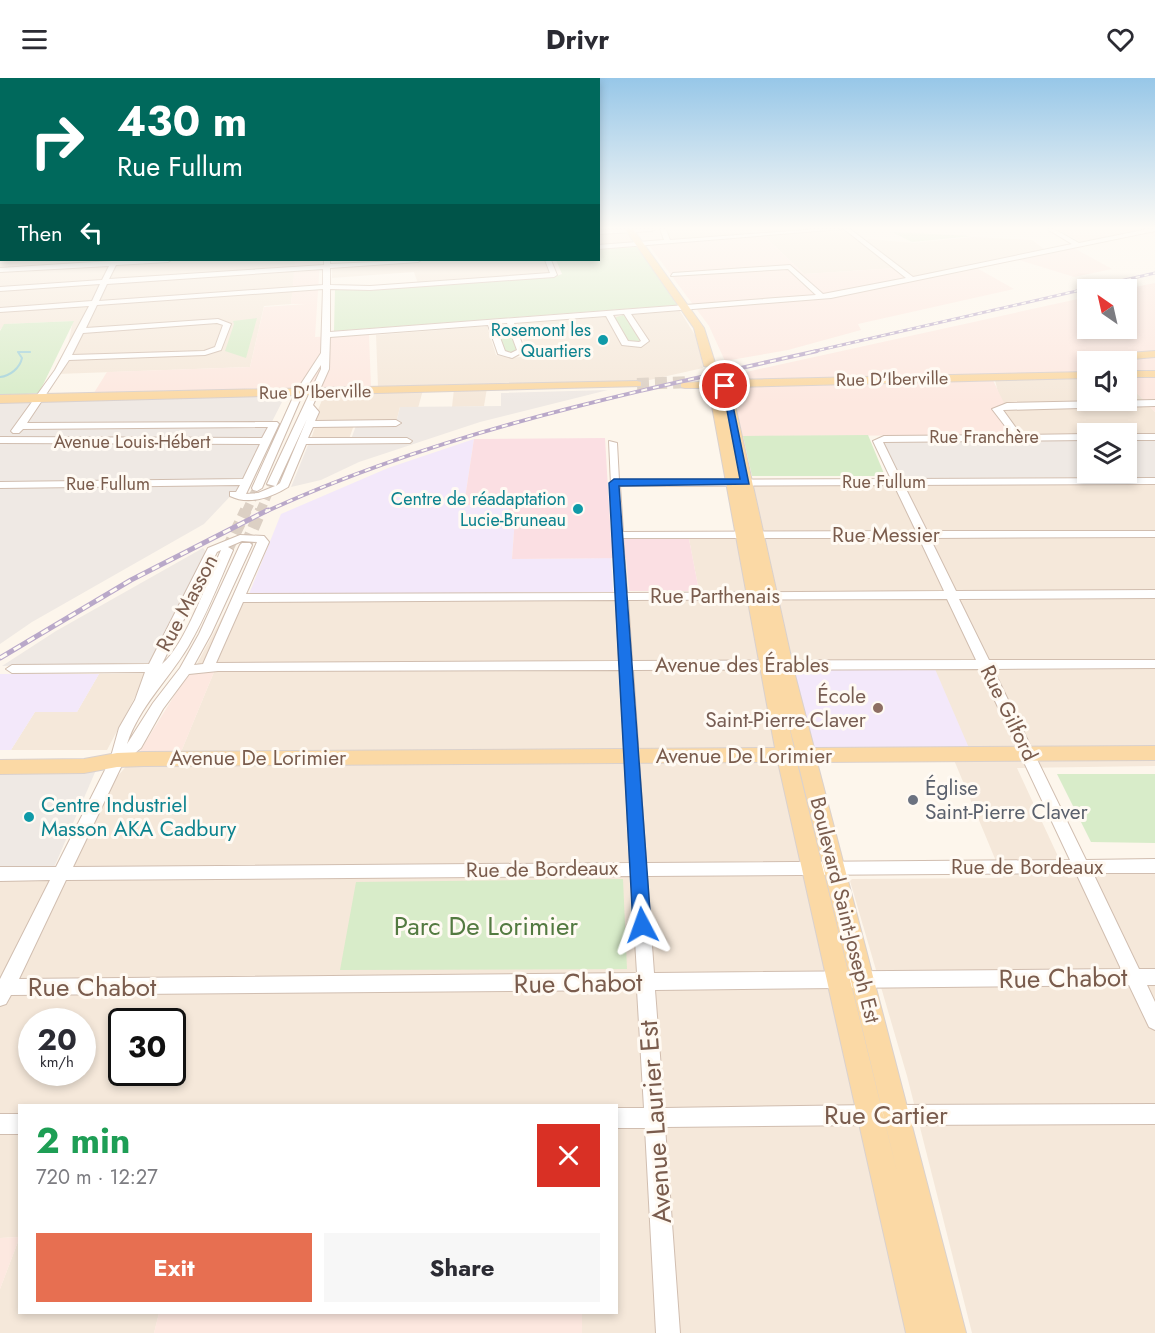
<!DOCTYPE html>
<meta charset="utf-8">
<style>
:root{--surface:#fff;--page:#f7f7f7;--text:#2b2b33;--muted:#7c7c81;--accent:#e76f51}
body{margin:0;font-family:Jost,sans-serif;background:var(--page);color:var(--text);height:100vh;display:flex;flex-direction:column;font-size:22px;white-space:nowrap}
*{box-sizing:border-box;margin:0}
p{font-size:20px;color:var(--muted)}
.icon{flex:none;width:33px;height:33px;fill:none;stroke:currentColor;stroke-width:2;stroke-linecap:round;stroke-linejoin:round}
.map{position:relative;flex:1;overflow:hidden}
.sheet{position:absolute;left:18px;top:1026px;width:600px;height:210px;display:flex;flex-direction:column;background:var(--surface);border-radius:0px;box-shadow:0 3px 9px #0003}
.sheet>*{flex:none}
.banner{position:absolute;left:0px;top:0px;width:600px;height:183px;box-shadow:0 3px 9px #0003;background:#00695c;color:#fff;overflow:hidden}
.needle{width:39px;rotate:326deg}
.tools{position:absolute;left:1077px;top:201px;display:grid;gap:12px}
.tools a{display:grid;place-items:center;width:60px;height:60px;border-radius:0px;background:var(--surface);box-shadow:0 3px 9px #0003;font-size:30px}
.speed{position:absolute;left:18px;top:930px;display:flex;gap:12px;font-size:30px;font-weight:700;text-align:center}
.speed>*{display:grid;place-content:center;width:78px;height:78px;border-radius:50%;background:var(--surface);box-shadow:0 3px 9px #0003;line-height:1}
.speed small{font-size:15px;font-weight:400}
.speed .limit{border:3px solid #111;border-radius:9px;background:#fff;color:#111}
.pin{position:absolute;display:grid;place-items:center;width:51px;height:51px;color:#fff;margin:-26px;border:3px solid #fff;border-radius:50%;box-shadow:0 2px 6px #0007}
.me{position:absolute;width:66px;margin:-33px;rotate:356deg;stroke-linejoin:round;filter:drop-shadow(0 0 4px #0008)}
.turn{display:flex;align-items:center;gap:21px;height:126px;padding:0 18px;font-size:27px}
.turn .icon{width:78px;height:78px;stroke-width:2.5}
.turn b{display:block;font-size:42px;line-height:51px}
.then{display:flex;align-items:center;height:57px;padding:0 18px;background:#0003;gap:12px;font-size:22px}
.round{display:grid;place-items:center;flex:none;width:63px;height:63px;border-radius:0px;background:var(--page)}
.headline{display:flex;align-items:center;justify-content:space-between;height:102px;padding:0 18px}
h1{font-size:36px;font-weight:700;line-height:45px;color:#1e9e55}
.cta{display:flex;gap:12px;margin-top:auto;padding:12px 18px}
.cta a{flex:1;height:69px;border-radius:0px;background:var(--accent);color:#fff;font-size:24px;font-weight:700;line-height:69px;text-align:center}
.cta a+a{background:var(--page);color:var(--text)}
header{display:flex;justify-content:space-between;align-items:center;height:78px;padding:0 18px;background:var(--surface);font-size:27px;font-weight:700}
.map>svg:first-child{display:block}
.residential{fill:#f5e8da;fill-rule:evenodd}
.commercial{fill:#fde8e0}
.industrial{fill:#efe9e4}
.education{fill:#f3e8fa}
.medical{fill:#fbdfe3}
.green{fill:#d8ecc9}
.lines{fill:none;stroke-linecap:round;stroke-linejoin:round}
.stream-far1{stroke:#a5d3da;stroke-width:1.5}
.stream{stroke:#a5d3da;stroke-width:2}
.minor-tunnel-far1{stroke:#dcd0c4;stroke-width:9;stroke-dasharray:9 4.5;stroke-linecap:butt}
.minor-tunnel{stroke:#dcd0c4;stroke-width:12;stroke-dasharray:12 6;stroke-linecap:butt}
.major-tunnel{stroke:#dcd0c4;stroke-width:12;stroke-dasharray:12 6;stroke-linecap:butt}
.minor-casing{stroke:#d1beb0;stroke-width:2}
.major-casing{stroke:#dad1cd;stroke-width:2}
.minor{fill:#fff;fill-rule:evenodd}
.major{fill:#fbd9a5;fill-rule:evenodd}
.rail-far2-casing{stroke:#b9a8c9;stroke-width:3}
.rail-far1-casing{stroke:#b9a8c9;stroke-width:4}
.rail-casing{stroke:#b9a8c9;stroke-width:5}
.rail-far2{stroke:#fffaf3;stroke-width:1.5;stroke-dasharray:4.5;stroke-linecap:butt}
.rail-far1{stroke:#fffaf3;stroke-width:2;stroke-dasharray:6;stroke-linecap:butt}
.rail{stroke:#fffaf3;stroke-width:3;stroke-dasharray:8;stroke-linecap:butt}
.route{fill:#1a73e8;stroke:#114b97;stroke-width:1.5}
.culture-dot{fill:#0f9aa8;stroke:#fffaf3;stroke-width:2}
.education-dot{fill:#8d6e63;stroke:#fffaf3;stroke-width:2}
.worship-dot{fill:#6b7280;stroke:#fffaf3;stroke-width:2}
.labels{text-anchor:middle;stroke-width:6;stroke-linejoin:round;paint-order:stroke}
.far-culture-label{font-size:18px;fill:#0d838f;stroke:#fffaf3;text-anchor:end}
.far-street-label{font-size:18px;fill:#7a5c4d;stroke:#fffaf3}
.street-label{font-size:21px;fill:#7a5c4d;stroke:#fffaf3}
.education-label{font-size:21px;fill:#785e54;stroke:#fffaf3;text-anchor:end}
.worship-label{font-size:21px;fill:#5b616d;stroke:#fffaf3;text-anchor:start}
.culture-label{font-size:21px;fill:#0d838f;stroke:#fffaf3;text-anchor:start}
.near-park-label{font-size:26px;fill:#537a41;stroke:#fffaf3}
.near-street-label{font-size:26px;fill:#7a5c4d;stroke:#fffaf3}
</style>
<header><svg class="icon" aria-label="menu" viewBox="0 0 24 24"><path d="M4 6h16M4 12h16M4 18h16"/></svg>Drivr<svg class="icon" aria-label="heart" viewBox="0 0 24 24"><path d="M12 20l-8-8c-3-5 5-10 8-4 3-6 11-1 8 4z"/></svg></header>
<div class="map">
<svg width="1155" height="1255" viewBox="0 0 1155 1255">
<rect width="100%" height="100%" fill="#fdf6ec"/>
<g class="residential">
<path d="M0 151 2 182H296L291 226 264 228 250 289 57 296 66 276 73 243 5 246 0 252Z"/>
<path d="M599 151H626L636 165 599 168Z"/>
<path d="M667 151H749L753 155 671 161Z"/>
<path d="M757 151H847L865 164 868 161 914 165 974 159 1032 162 1048 174 913 202 896 190 804 196Z"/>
<path d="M357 182H545L552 196 418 206 414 194 332 200V190L357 187Z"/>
<path d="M680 233 698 262 703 290 645 303 378 309 376 257 487 248 496 277 510 280 520 279 527 273 518 246Z"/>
<path d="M1087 300 1088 322H1126L1127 305 1155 334V357H1015L996 330 999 319 995 302Z"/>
<path d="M487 310 484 328 452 329 454 311Z"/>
<path d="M423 312 418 330 400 329 396 345 312 346 325 315Z"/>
<path d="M354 347 349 361H311L315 349Z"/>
<path d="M1155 406V688L1017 690 1068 800 1155 790V1255H972L907 998 850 803 852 801 1003 800 949 670 792 589 751 408Z"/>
<path d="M689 461H738L746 513H699Z"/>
<path d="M232 521 752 523 910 1255H582V1235L616 1234V1028H20L19 1159 0 1160V796L68 794 114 702 140 673 181 674 214 594 192 595ZM32 944H82V994H32ZM122 944H172V994H122Z"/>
<path d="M99 596H147L107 672H11L35 634H77Z"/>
<path d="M19 1161 20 1234 159 1235 154 1255H0V1211Z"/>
</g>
<g class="commercial">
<path d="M1056 151H1155V158L1137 153 1081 164Z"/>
<path d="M763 157 804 196 897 190 909 200 975 189 1014 211 858 246 861 252 788 272 725 283 709 248 648 166Z"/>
<path d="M1072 169 1112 191 1074 199 1016 181Z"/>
<path d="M295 182H320L315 259 369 257 371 309 92 318 107 294 250 289 264 229 306 226H291Z"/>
<path d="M1155 205V292L1127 293 1126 284H1088L1087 294 990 296 1004 325 996 330 1015 357 743 358 728 298 1087 219 1088 250H1126L1125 211Z"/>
<path d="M1155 298V334L1127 305 1126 299Z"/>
<path d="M214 594 181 674 140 673 184 602 192 595Z"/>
<path d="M19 1159V1161L0 1211V1160Z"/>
<path d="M159 1235 582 1234V1255H154Z"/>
</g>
<g class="industrial">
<path d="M608 312 480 344 359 384 321 402 291 409 308 367 350 364 357 345H396L400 329 501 328V315Z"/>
<path d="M286 316 239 409 204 446 32 544 0 566V322Z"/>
<path d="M1087 361 1088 394H1126L1127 361H1155V399L901 400 882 362Z"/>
<path d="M203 470 206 474 152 585 2 588 56 553Z"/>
<path d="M96 692 52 794 0 796V693Z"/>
</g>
<g class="education">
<path d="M474 361 464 427H506L515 440 512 481 611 480 613 514 249 516 281 436 388 390Z"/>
<path d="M792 589 935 591 969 670 815 671Z"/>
<path d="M0 596H99L77 634H35L11 672H0Z"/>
</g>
<path class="medical" d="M605 360 611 461H689L699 513H629L626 480 512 481 515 440 506 427H464L474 361Z"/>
<g class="green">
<path d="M892 154 972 158 912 164Z"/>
<path d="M637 169 677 227 334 253 335 212 338 211 371 212 554 199 562 196 556 182H598L599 171Z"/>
<path d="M623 237 627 239 641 265H628L614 240Z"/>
<path d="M257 240 246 280 225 273 234 246 233 243Z"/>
<path d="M74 243 39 315 0 318V253L4 246Z"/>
<path d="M507 246 509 248 518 274 506 276 496 249Z"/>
<path d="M868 357 885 398H752L743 358Z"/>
<path d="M1057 696H1155V765L1091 764Z"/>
<path d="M623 801 627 891 340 892 356 804Z"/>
</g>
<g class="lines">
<path class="stream-far1" d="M18 274H30"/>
<path class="stream" d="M0 299C10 298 20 290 22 280L18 274H30"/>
<g class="minor-tunnel-far1">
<path d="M246 434 257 410"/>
<path d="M260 434 272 406"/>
</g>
<g class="minor-tunnel">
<path d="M246 467 261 432"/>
<path d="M227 472 246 432"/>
</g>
<g class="major-tunnel">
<path d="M720 286 724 302"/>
<path d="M637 306 690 304"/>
</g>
<defs>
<g id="minor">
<path d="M655 151 652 153 598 156V152Z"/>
<path d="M660 151H666L670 162 819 151H842L598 171V167L664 162Z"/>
<path d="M844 151H850L913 199 1072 166 1047 151H1054L1079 165 1148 151H1155V153L831 220 631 236 649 263 641 269 622 267 606 238 514 245 525 273 512 280 498 276 488 247 330 259 329 291 313 327 319 334 315 343 396 342 401 345 396 348 313 349 308 360H407L412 363 410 365 306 366 288 409C271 420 248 427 230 418V414H236L240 407 0 410V404L243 401 260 366 0 365V359L262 360 268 349 23 351 19 355H13L11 353 55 292 89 228 0 234V230L92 223 100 206 0 213V209L102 202 109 188 0 194V190L111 183 112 182H171L168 184 116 187 109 201 324 187V182H330V186L421 182 418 184 330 190V207L370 208 550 195 545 182H551L557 197 554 199 370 212 330 211V254L816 217 788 191 671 198 673 195 790 187 823 216 906 200ZM323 191V207L99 223 107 206ZM323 211 321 275 295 315 252 410 253 412 257 413 262 410 303 315 321 287V291L267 406 275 408 258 415 246 416 279 346 277 344 27 345 69 282 205 277 221 272 231 246 218 241 86 250 97 227ZM624 236 641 263 639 264 628 263 613 237ZM217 245 223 247 215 269 204 273 72 277 83 255ZM507 245 517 272 511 275 505 273 495 246ZM307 341 280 405 276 408 277 406Z"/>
<rect x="0" y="157" width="2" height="4"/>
<rect x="0" y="173" width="2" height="4"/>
<path d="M1155 322V328L1003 332 1021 357 1088 356V362L883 364 901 401 1155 400V406L904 407 927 453H1155V459L930 460 956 513 1155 512V520L959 521 989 582H1155V590L993 591 1086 782 1155 781V795H1093L1139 891H1155V907H1147L1155 924V952L1149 949 1129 907 655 912 664 1030 874 1027 881 1030 884 1036 886 1030 893 1027 1155 1026V1046L893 1047 886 1044 884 1038 881 1044 874 1047 665 1049 680 1255H656L645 1050H616V1030H644L637 912 11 917 6 926 0 928V901L50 802 0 803V789H56L110 682 119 650 135 622 145 594 12 595 6 591 12 587 149 586 208 470 240 457 264 458 269 464 246 516 616 515 609 363 617 365 619 402 891 401 873 363 884 358 1012 357 992 331 1007 325ZM894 407 916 453 623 454 620 408ZM623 460H919L944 513 627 515ZM242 463 257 464 203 586 194 587 211 556 252 467 250 465H242L240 467 199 556 180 590 153 625 127 666C139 629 168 602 188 569 206 538 219 505 233 472L228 469ZM221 472C208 502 185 567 162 586L217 474ZM947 521 976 582 632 583 628 522ZM616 522 619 583 216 585 243 524ZM980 591 1070 782 646 785 633 592ZM620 592 630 785 73 789 123 685 141 670 163 631 189 596 218 593ZM1076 795 1121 891 654 895 647 798ZM631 798 637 895 19 901 66 802Z"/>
<rect x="1126" y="356" width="29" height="6"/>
<rect x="0" y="1036" width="20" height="20"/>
</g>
<g id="major">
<path d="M625 151H633L704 250 716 288 714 290 704 288 694 250Z"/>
<path d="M1155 273V279L1099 284 1129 275Z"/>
<rect x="1126" y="293" width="29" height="6"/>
<path d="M1088 294V300L731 309 795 597 814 670 1155 668V682L817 684 966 1255H906L778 684 144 688 117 689 84 695 0 696V682L84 681 117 675 144 674 775 670 712 328 718 324 723 327 720 310H685L681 309V305L718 303 724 299 730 302ZM787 639 795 670H794ZM797 684H798L899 1102 798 689Z"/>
<path d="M637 303 641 304V308L0 325V317Z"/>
</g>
</defs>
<use href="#minor" class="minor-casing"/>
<use href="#major" class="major-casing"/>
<use href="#minor" class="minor"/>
<use href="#major" class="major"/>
<defs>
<path id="rail-far2" d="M811 274 1155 195"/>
<path id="rail-far1" d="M265 434C441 353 630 315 817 273"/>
<path id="rail" d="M0 580 131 502 268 432"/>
</defs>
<use href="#rail-far2" class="rail-far2-casing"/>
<use href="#rail-far1" class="rail-far1-casing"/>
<use href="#rail" class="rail-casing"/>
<use href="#rail-far2" class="rail-far2"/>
<use href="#rail-far1" class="rail-far1"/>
<use href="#rail" class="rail"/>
</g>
<linearGradient id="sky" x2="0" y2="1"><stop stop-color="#97c7e8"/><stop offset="0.46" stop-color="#fefbf6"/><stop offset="1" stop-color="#fefbf6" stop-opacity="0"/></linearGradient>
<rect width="1155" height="326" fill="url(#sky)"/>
<path class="route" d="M722 306 729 308 749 406 619 408 651 847 648 852 642 854 636 852 633 847 609 405 614 401H740Z"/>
<g class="culture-dot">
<circle cx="603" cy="262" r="6"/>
<circle cx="578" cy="431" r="6"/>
<circle cx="29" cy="739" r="6"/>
</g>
<circle class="education-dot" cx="878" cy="630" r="6"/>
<circle class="worship-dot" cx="913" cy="722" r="6"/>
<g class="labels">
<g class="far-culture-label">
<text x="591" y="258">Rosemont les<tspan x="591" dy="21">Quartiers</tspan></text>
<text x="566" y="427">Centre de réadaptation<tspan x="566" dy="21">Lucie-Bruneau</tspan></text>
</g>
<g class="far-street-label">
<text transform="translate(892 301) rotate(-1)" y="6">Rue D'Iberville</text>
<text transform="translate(315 314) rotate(-1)" y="6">Rue D'Iberville</text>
<text x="984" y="365">Rue Franchère</text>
<text x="132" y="370">Avenue Louis-Hébert</text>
<text x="884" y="410">Rue Fullum</text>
<text x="108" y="412">Rue Fullum</text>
</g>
<g class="street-label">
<text x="886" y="464">Rue Messier</text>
<text x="715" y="525">Rue Parthenais</text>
<text transform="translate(187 525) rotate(-62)" y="7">Rue Masson</text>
<text x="742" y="594">Avenue des Érables</text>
<text transform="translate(1009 635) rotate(64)" y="7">Rue Gilford</text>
<text x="744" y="685">Avenue De Lorimier</text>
<text x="258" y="687">Avenue De Lorimier</text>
<text x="1027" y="796">Rue de Bordeaux</text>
<text transform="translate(542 791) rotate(-1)" y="7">Rue de Bordeaux</text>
<text transform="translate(845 832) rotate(76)" y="7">Boulevard Saint-Joseph Est</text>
</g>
<g class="education-label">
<text x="866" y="625">École<tspan x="866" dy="24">Saint-Pierre-Claver</tspan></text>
</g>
<g class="worship-label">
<text x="925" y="717">Église<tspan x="925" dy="24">Saint-Pierre Claver</tspan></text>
</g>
<g class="culture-label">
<text x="41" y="734">Centre Industriel<tspan x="41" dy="24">Masson AKA Cadbury</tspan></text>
</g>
<g class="near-park-label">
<text x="486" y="857">Parc De Lorimier</text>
</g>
<g class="near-street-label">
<text transform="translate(1063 900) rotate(-1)" y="9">Rue Chabot</text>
<text transform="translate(578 905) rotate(-1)" y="9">Rue Chabot</text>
<text x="92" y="918">Rue Chabot</text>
<text x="886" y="1046">Rue Cartier</text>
<text transform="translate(655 1044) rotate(-94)" y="9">Avenue Laurier Est</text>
</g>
</g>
</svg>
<div class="tools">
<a><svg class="needle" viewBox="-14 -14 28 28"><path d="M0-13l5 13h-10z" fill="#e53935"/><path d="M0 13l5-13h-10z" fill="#7c7c81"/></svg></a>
<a><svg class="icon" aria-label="sound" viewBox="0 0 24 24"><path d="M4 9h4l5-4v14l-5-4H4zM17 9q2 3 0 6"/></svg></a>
<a><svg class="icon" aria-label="layers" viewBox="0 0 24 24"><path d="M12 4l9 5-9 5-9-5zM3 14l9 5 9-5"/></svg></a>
</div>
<div class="speed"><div>20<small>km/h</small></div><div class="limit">30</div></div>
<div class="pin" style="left:725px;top:308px;background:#d93025"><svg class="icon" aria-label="arrive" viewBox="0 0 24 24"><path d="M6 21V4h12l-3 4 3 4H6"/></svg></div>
<svg class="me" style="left:642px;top:847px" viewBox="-20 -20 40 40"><path d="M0-17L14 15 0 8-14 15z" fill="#1a73e8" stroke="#fff" stroke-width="4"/></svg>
<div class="banner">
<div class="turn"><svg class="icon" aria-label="right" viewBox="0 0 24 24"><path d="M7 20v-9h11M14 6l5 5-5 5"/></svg><div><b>430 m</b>Rue Fullum</div></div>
<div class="then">Then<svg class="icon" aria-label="left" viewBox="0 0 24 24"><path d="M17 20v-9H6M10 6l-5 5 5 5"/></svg></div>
</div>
<section class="sheet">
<div class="headline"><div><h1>2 min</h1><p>720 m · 12:27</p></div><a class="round" style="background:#d93025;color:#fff"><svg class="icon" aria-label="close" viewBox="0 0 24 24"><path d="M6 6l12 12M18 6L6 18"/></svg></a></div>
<div class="cta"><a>Exit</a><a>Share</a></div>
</section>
</div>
